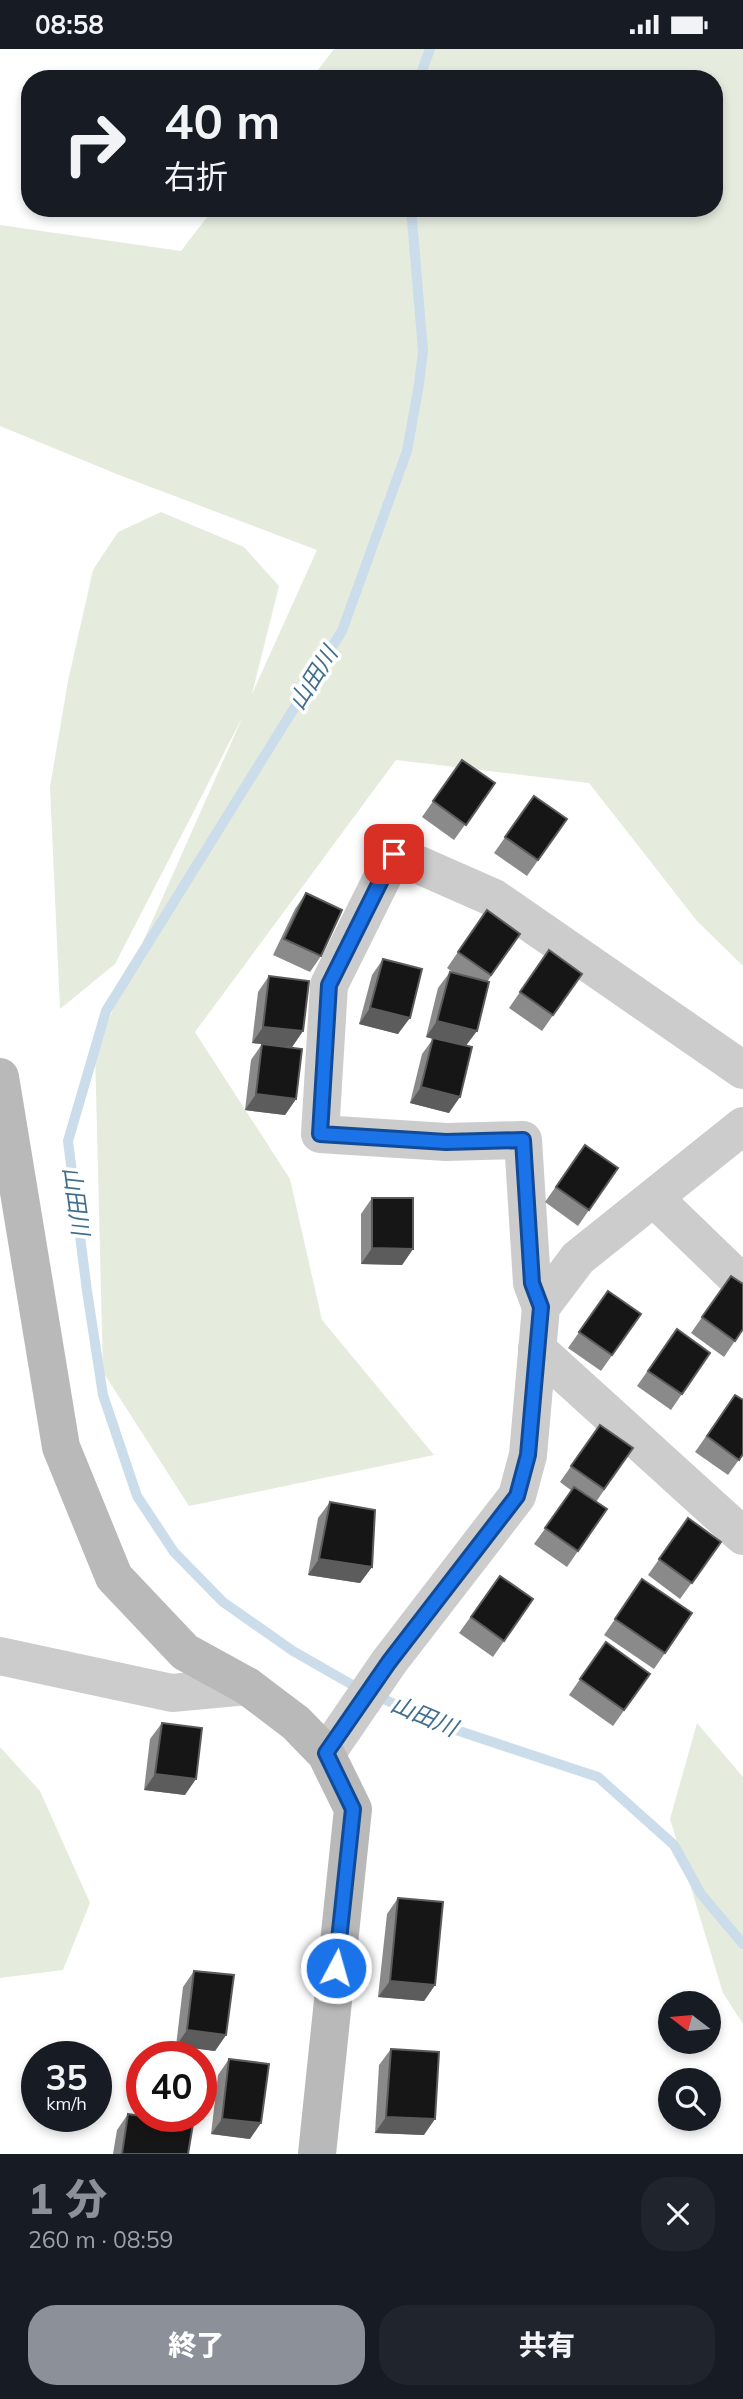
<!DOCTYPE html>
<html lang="ja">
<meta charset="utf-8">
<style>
:root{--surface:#171b24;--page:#20242c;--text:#f1f3f6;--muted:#9ea1a6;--accent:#8c9099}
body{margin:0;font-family:Mulish,"Noto Sans JP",sans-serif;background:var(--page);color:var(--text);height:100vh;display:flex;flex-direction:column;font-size:26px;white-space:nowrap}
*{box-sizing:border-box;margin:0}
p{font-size:23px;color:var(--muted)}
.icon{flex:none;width:38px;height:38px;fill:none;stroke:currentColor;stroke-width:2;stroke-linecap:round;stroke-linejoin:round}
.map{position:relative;height:2105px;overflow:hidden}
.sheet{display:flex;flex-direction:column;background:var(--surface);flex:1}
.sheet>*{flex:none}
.guide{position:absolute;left:21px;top:21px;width:702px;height:147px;border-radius:28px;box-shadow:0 4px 10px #0003;background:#171b24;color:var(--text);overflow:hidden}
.needle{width:46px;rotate:286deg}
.tools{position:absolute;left:658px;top:1942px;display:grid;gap:14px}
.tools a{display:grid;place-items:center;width:63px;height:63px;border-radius:50%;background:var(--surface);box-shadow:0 4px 10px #0003;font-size:35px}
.speed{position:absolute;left:21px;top:1992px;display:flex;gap:14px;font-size:35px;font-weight:700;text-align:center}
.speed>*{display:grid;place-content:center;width:91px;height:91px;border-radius:50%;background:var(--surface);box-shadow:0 4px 10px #0003;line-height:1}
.speed small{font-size:18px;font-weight:400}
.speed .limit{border:10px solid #d22;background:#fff;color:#111}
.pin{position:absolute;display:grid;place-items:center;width:60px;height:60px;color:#fff;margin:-30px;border-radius:14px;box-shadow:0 4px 10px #0006}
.me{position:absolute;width:77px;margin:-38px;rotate:6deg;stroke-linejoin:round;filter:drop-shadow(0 0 5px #0008)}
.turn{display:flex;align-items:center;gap:24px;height:147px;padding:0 28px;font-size:32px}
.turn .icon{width:91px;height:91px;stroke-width:2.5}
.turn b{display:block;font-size:49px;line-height:60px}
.round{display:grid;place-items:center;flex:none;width:74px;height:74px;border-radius:28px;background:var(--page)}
.headline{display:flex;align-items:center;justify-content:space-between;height:119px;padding:0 28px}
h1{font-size:42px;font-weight:800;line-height:52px;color:var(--accent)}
.button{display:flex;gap:14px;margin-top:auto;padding:14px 28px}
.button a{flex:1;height:80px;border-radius:28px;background:var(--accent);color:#fff;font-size:28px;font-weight:800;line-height:80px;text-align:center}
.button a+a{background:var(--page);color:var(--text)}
.status{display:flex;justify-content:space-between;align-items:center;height:49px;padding:0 35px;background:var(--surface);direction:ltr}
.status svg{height:19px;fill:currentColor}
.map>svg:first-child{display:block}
.green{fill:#e5ecde}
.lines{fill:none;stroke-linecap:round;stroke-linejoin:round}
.stream{stroke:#cbddeb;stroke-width:10}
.street{stroke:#ccc;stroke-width:38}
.secondary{stroke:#b9b9b9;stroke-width:38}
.wall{fill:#8a8a8a}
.shaded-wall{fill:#5c5c5c}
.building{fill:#161616;stroke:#5c5c5c;stroke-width:2}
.route-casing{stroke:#114b97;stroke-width:18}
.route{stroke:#1a73e8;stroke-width:12}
.labels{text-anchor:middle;stroke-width:7;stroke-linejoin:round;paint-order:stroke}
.water-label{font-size:23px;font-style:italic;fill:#406e8f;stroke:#fff}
</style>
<div class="status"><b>08:58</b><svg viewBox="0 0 49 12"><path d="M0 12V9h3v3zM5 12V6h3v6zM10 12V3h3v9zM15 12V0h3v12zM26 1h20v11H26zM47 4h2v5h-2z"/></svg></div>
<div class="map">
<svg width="743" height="2105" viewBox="0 0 743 2105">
<rect width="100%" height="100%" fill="#fff"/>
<g class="green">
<path d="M334 0H743V917L697 872 589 734 396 711 195 983 290 1130 322 1271 434 1406 189 1457 103 1323 95 1001 243 667 115 915 60 960 50 738 68 632 93 521 118 483 161 463 244 498 279 537 252 645 317 501 119 426 0 377V176L181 202 214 159H714V30H311Z"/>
<path d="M697 1674 743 1728V1975L723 1944 670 1770Z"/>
<path d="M0 1698 40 1742 90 1854 63 1921 0 1929Z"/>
</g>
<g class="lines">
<g class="stream">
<path d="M419 30 430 0"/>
<path d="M411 159 423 302 419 335 407 402 342 582 106 962 68 1092 87 1242 103 1346 137 1447 174 1503 223 1553 293 1602 356 1638 447 1678 598 1728 674 1796 701 1845 743 1895"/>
</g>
<g class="street">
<path d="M655 1150 743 1235"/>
<path d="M541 1258 532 1234 523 1091 446 1093 320 1085 329 936 394 805 494 849 743 1021"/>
<path d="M537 1300 743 1487"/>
<path d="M0 1607 172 1644 247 1637"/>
<path d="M326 1705 389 1613 517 1447 528 1406 541 1258 578 1209 743 1077"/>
</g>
<path class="secondary" d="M0 1028 61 1398 114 1528 185 1603 247 1637 296 1674 326 1705 353 1760 317 2105"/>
</g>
<g class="wall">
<path d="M462 711 495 734 454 791 422 768Z"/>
<path d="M534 747 567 770 527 827 494 804Z"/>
<path d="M306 844 321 907 310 923 273 906 295 860Z"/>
<path d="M487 861 520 885 487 933 466 997 449 1064 410 1054 422 1005 433 990 426 988 438 939 450 923 455 925 447 919Z"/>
<path d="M549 901 582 925 542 982 509 959Z"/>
<path d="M383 910 398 985 359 975 372 926Z"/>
<path d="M269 927 303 982 292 998 252 994 258 943Z"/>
<path d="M262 995 296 1050 285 1066 245 1061 251 1011Z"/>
<path d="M585 1096 618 1119 578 1177 545 1153Z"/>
<path d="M372 1149 413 1200 402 1216 361 1215V1165Z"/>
<path d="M731 1227 743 1280 724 1308 691 1284Z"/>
<path d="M608 1242 641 1265 601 1322 568 1299Z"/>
<path d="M677 1280 710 1304 671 1361 637 1337Z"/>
<path d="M735 1346 743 1405 728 1426 695 1403Z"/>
<path d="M600 1376 633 1399 596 1453 607 1460 567 1518 534 1495 572 1442 560 1433Z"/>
<path d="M330 1453 372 1518 360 1534 308 1526 318 1469Z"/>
<path d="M688 1469 721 1493 680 1550 648 1526Z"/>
<path d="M500 1527 533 1550 493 1608 459 1584Z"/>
<path d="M642 1531 665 1604 654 1620 604 1586Z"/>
<path d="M606 1593 650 1625 613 1677 569 1646Z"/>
<path d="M162 1674 185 1746 144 1741 150 1690Z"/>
<path d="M398 1849 435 1936 424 1952 378 1948 387 1865Z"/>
<path d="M194 1922 226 1986 215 2002 176 1997 183 1938Z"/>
<path d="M391 2000 424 2086 375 2084 379 2016Z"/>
<path d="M229 2010 250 2090 211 2085 218 2026Z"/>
<path d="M128 2065 188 2105H113L117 2081Z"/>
</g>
<g class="shaded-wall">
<path d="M370 959 410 969 398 985 359 975Z"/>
<path d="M437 972 477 982 465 998 426 988Z"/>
<path d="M263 978 303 982 292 998 252 994Z"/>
<path d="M421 1038 460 1048 449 1064 410 1054Z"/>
<path d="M256 1045 296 1050 285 1066 245 1061Z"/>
<path d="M372 1199 413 1200 402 1216 361 1215Z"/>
<path d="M319 1510 372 1518 360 1534 308 1526Z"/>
<path d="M155 1725 196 1730 185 1746 144 1741Z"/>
<path d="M390 1932 435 1936 424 1952 378 1948Z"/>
<path d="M187 1981 226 1986 215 2002 176 1997Z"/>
<path d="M386 2068 435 2070 424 2086 375 2084Z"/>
<path d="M222 2070 261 2074 250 2090 211 2085Z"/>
</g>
<g class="building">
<path d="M462 711 495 734 466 776 433 752Z"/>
<path d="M534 747 567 770 538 811 505 788Z"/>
<path d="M306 844 342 861 321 907 284 890Z"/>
<path d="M487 861 520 885 491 926 458 903Z"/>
<path d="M549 901 582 925 553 966 520 943Z"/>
<path d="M383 910 422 920 410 969 370 959Z"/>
<path d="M450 923 489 933 477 982 437 972Z"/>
<path d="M269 927 309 932 303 982 263 978Z"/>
<path d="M433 989 472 998 460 1048 421 1038Z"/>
<path d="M262 995 302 1000 296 1050 256 1045Z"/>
<path d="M585 1096 618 1119 589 1161 556 1138Z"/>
<path d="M372 1149H413V1200L372 1199Z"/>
<path d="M731 1227 743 1235V1280L735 1292 702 1268Z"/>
<path d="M608 1242 641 1265 612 1306 579 1283Z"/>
<path d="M677 1280 710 1304 682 1345 648 1322Z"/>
<path d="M735 1346 743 1351V1405L739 1411 707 1387Z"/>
<path d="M600 1376 633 1399 604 1440 571 1417Z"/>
<path d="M574 1438 607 1460 578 1502 545 1479Z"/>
<path d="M330 1453 375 1461 372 1518 319 1510Z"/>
<path d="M688 1469 721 1493 692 1534 659 1510Z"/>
<path d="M500 1527 533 1550 504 1592 471 1568Z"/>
<path d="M642 1530 692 1564 665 1604 615 1570Z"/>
<path d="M606 1593 650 1625 624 1661 580 1630Z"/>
<path d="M162 1674 202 1679 196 1730 155 1725Z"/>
<path d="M398 1849 443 1853 435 1936 390 1932Z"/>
<path d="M194 1922 234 1926 226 1986 187 1981Z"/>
<path d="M391 2000 439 2003 435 2070 386 2068Z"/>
<path d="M229 2010 269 2015 261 2074 222 2070Z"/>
<path d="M128 2065 193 2075 188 2105H122Z"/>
</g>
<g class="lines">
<defs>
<path id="route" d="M336 1919 353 1760 326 1704 389 1613 517 1447 528 1406 541 1258 532 1234 523 1091 446 1093 320 1085 329 936 394 805"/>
</defs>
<use href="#route" class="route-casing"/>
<use href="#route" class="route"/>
</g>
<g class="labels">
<g class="water-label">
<text transform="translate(313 629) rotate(-58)" y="8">山田川</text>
<text transform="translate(76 1152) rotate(82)" y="8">山田川</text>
<text transform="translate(424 1667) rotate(23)" y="8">山田川</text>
</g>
</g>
</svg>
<div class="tools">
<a><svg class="needle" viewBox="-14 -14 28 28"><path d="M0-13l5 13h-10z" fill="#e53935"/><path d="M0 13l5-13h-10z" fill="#9ea1a6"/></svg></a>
<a><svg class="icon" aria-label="search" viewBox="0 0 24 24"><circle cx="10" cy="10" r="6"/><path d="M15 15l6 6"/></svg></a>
</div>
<div class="speed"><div>35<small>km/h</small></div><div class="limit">40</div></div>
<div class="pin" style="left:394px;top:805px;background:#d93025"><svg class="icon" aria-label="arrive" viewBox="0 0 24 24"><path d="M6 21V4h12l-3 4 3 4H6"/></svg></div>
<svg class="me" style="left:336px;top:1919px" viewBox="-20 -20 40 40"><circle r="17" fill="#1a73e8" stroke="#fff" stroke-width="3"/><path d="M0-11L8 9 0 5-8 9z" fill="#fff"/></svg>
<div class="guide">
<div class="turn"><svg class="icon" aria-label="right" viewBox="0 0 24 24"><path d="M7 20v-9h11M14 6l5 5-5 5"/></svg><div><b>40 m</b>右折</div></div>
</div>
</div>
<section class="sheet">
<div class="headline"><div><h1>1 分</h1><p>260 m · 08:59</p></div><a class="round"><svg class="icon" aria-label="close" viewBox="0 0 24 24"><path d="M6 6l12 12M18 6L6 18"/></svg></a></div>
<div class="button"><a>終了</a><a>共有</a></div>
</section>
